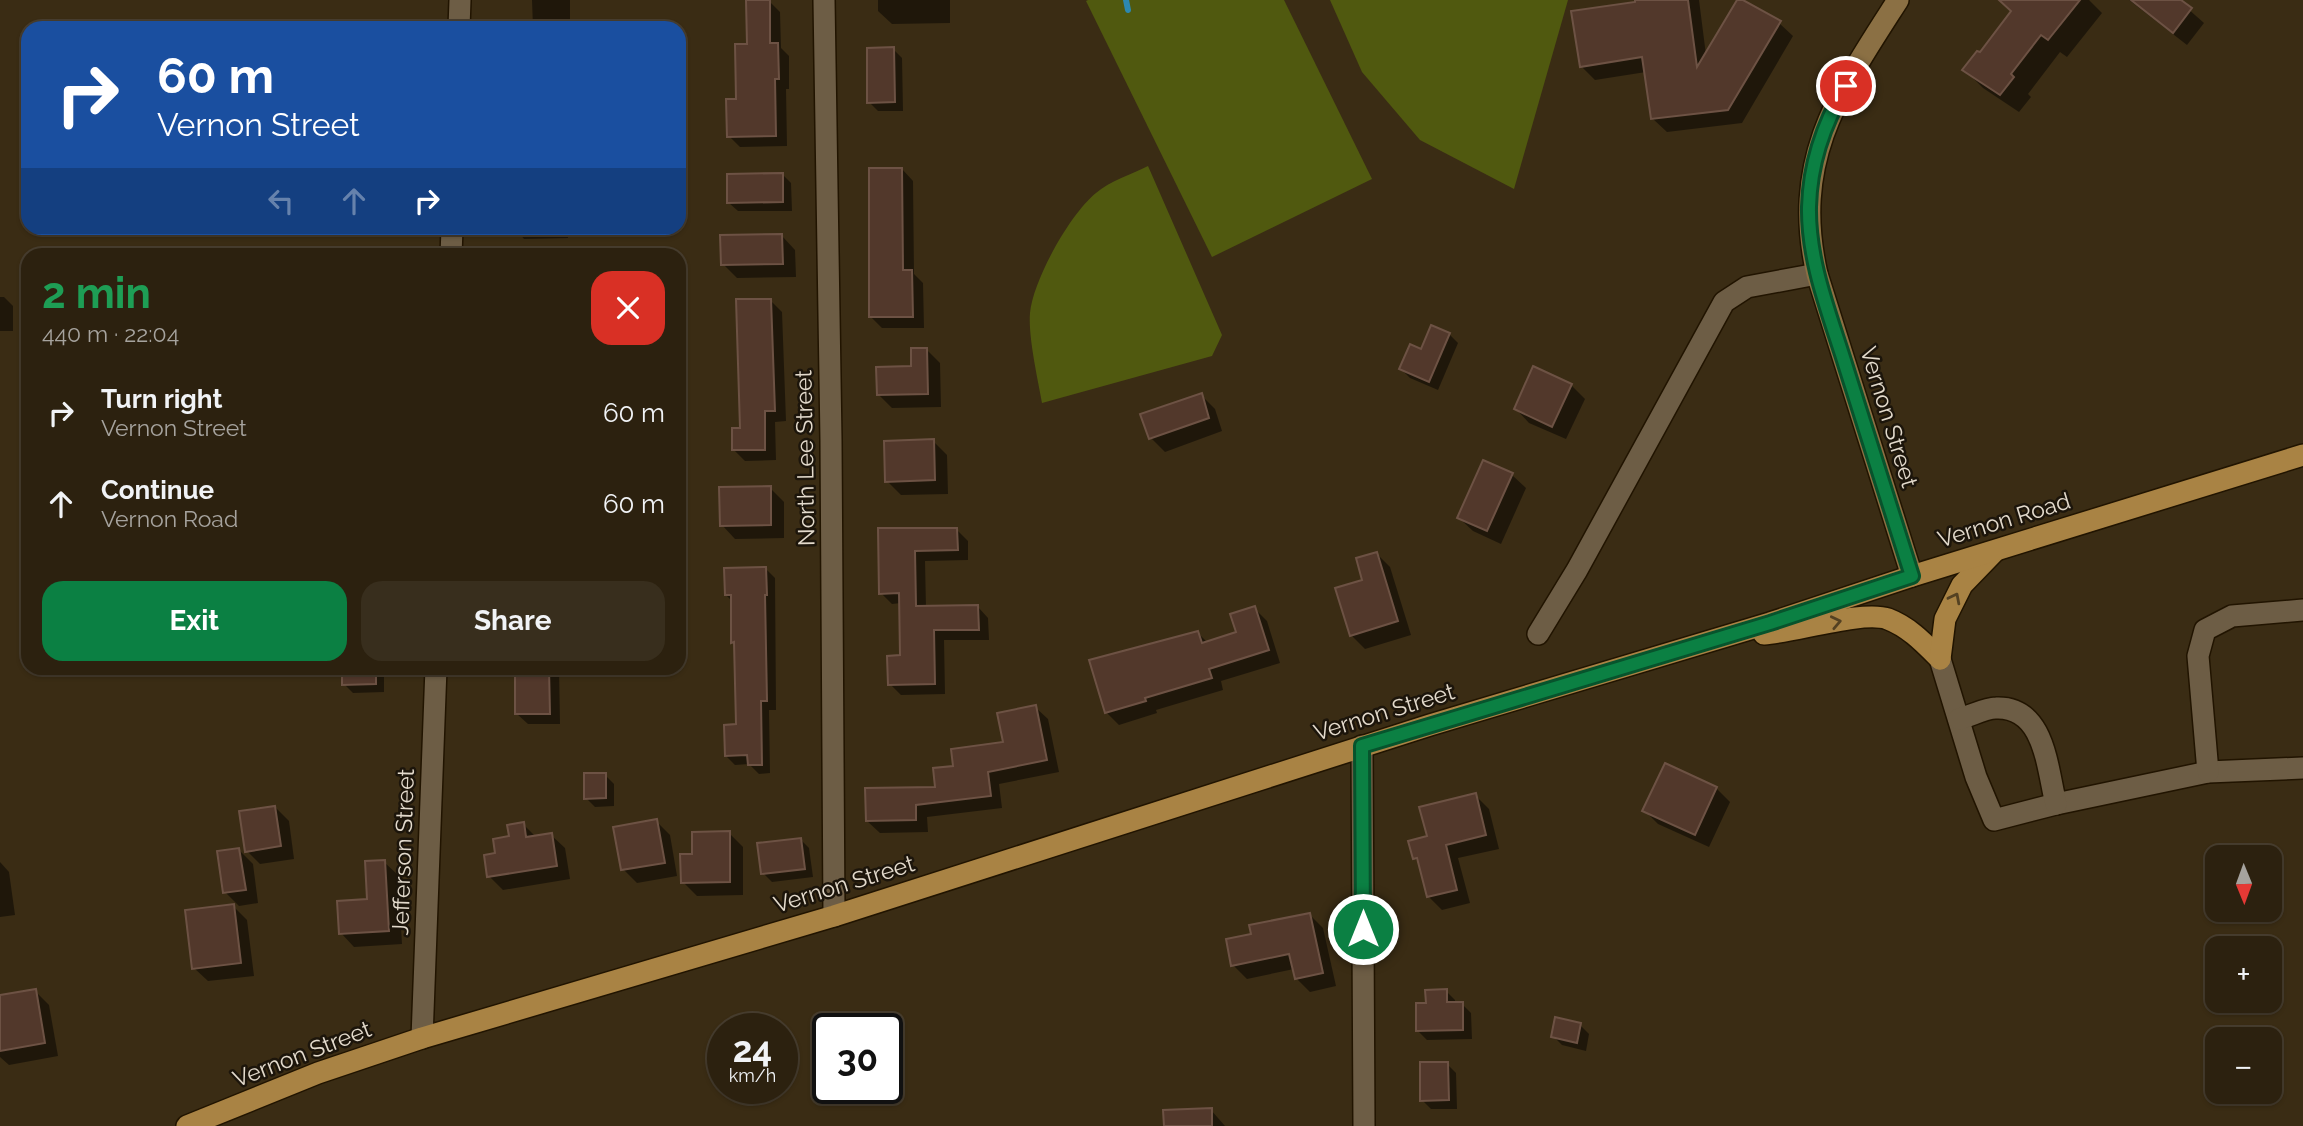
<!DOCTYPE html>
<meta charset="utf-8">
<style>
:root{--surface:#2c210f;--page:#382e1d;--text:#f1f3f6;--muted:#a6a39e;--line:#483e2f;--accent:#0b8043}
body{margin:0;font-family:Raleway,sans-serif;background:var(--page);color:var(--text);height:100vh;display:flex;flex-direction:column;font-size:26px;white-space:nowrap}
*{box-sizing:border-box;margin:0}
p{font-size:23px;color:var(--muted)}
.icon{flex:none;width:38px;height:38px;fill:none;stroke:currentColor;stroke-width:2;stroke-linecap:round;stroke-linejoin:round}
.map{position:relative;flex:1;overflow:hidden}
.details{position:absolute;left:21px;top:248px;width:665px;height:427px;display:flex;flex-direction:column;background:var(--surface);border-radius:21px;box-shadow:0 2px 5px #0004,0 0 0 2px var(--line)}
.details>*{flex:none}
.banner{position:absolute;left:21px;top:21px;width:665px;height:214px;border-radius:21px;box-shadow:0 2px 5px #0004,0 0 0 2px var(--line);background:#1a4fa0;color:#fff;overflow:hidden}
.needle{width:46px;rotate:179deg}
.buttons{position:absolute;left:2205px;top:845px;display:grid;gap:14px}
.buttons a{display:grid;place-items:center;width:77px;height:77px;border-radius:14px;background:var(--surface);box-shadow:0 2px 5px #0004,0 0 0 2px var(--line);font-size:35px}
.speed{position:absolute;left:707px;top:1013px;display:flex;gap:14px;font-size:35px;font-weight:700;text-align:center}
.speed>*{display:grid;place-content:center;width:91px;height:91px;border-radius:50%;background:var(--surface);box-shadow:0 2px 5px #0004,0 0 0 2px var(--line);line-height:1}
.speed small{font-size:18px;font-weight:400}
.speed .limit{border:4px solid #111;border-radius:10px;background:#fff;color:#111}
.pin{position:absolute;display:grid;place-items:center;width:60px;height:60px;color:#fff;margin:-30px;border:4px solid #fff;border-radius:50%;box-shadow:0 2px 7px #0007}
.me{position:absolute;width:77px;margin:-38px;rotate:0deg;stroke-linejoin:round;filter:drop-shadow(0 0 5px #0008)}
.turn{display:flex;align-items:center;gap:24px;height:147px;padding:0 21px;font-size:32px}
.turn .icon{width:91px;height:91px;stroke-width:2.5}
.turn b{display:block;font-size:49px;line-height:60px}
.lanes{display:flex;align-items:center;height:66px;padding:0 21px;background:#0003;justify-content:center;gap:35px;direction:ltr}
.lanes .off{opacity:.35}
.round{display:grid;place-items:center;flex:none;width:74px;height:74px;border-radius:21px;background:var(--page)}
.headline{display:flex;align-items:center;justify-content:space-between;height:119px;padding:0 21px}
h1{font-size:42px;font-weight:700;line-height:52px;color:#1e9e55}
.cta{display:flex;gap:14px;margin-top:auto;padding:14px 21px}
.cta a{flex:1;height:80px;border-radius:21px;background:var(--accent);color:#fff;font-size:28px;font-weight:700;line-height:80px;text-align:center}
.cta a+a{background:var(--page);color:var(--text)}
ul{padding:0;list-style:none}
li{display:flex;align-items:center;gap:21px;height:91px;padding:0 21px}
li div{flex:1}
li b{display:block;font-size:26px}
li em{font-style:normal}
.map>svg:first-child{display:block}
.green{fill:#50590f}
.shadow{fill:#0007}
.lines{fill:none;stroke-linecap:round;stroke-linejoin:round}
.stream{stroke:#2c88b0;stroke-width:6}
.building{fill:#52382b;stroke:#6d5244;stroke-width:2}
.street-casing{stroke:#211400;stroke-width:24}
.secondary-casing{stroke:#211400;stroke-width:24}
.primary-casing{stroke:#211400;stroke-width:24}
.street{stroke:#6d5d45;stroke-width:21}
.secondary{stroke:#8b7044;stroke-width:21}
.primary{stroke:#a98344;stroke-width:21}
.oneway{stroke:#544122}
.route-casing{stroke:#07532c;stroke-width:18}
.route{stroke:#0b8043;stroke-width:12}
.labels{text-anchor:middle;stroke-width:5;stroke-linejoin:round;paint-order:stroke}
.street-label{font-size:23px;fill:#e3dacc;stroke:#1c150b}
</style>
<div class="map">
<svg width="2303" height="1126" viewBox="0 0 2303 1126">
<rect width="100%" height="100%" fill="#3a2c14"/>
<g class="green">
<path d="M1088 0H1284L1372 179 1212 257 1086 1Z"/>
<path d="M1330 0H1568L1514 189 1420 140 1362 72Z"/>
<path d="M1148 166 1222 335 1212 356 1042 403C1038 380 1028 337 1030 313 1033 280 1070 214 1096 193 1110 181 1132 174 1148 166Z"/>
</g>
<g class="shadow">
<path d="M532 0H570V20H566V28H533Z"/>
<path d="M878 0H950V23L892 24 878 11Z"/>
<path d="M1637 0H1699L1706 55 1779 23 1793 36 1742 123 1667 132 1653 119 1646 72 1595 80 1581 66 1637 4Z"/>
<path d="M2001 0H2089L2102 13 2067 57 2060 52 2028 94 2031 97 2019 112 1983 88 1965 70 1981 54 2013 12Z"/>
<path d="M2129 0H2178L2204 23 2187 45Z"/>
<path d="M769 1 780 12 781 48 789 56V89H786L787 146 740 147 729 136 749 45Z"/>
<path d="M893 49 902 58 903 111H878L869 102Z"/>
<path d="M902 169 913 181 914 274 923 283 924 328H882L871 317Z"/>
<path d="M782 174 791 183 792 211H738L729 203Z"/>
<path d="M361 228H408V235L369 236Z"/>
<path d="M515 228H568V238L524 239Z"/>
<path d="M782 236 795 250 796 277 737 278 723 264Z"/>
<path d="M0 297H4L13 306V331H0Z"/>
<path d="M771 301 782 312 786 421 775 422 776 460 745 461 734 450 742 429Z"/>
<path d="M1449 334 1458 343 1438 390 1410 378 1401 369 1422 351Z"/>
<path d="M926 349 940 363 941 407 892 408 878 394 913 368Z"/>
<path d="M1571 385 1585 399 1566 439 1529 423 1516 409Z"/>
<path d="M1201 395 1215 409 1222 431 1165 452 1151 438Z"/>
<path d="M933 441 947 455 948 494 901 495 887 481Z"/>
<path d="M1512 475 1526 488 1501 544 1473 531 1459 518Z"/>
<path d="M770 488 784 502V538L735 539 722 525Z"/>
<path d="M880 530H957L968 541V560L925 561 926 608 978 607 988 618 989 640H944L945 694 901 695 890 684 902 657 901 603 892 604 881 593Z"/>
<path d="M1377 554 1390 567 1411 635 1365 649 1351 635 1364 581Z"/>
<path d="M766 569 775 578 776 710H769L770 773 759 774 749 764 735 765 726 756 737 726 736 645 733 642 732 601 726 595Z"/>
<path d="M1254 608 1267 621 1280 663 1221 681 1223 690 1156 710 1157 713 1119 725 1106 712 1197 632 1208 643 1238 633Z"/>
<path d="M344 668H384V692L353 693 344 684Z"/>
<path d="M516 668H559L560 724H528L517 714Z"/>
<path d="M1035 707 1048 719 1059 772 999 784 1002 808 927 817 928 832 880 833 867 821 937 789 955 767 1005 744Z"/>
<path d="M605 775 614 784V806L595 807 586 798Z"/>
<path d="M1716 788 1730 802 1709 847 1658 824 1644 810Z"/>
<path d="M1475 795 1489 809 1499 849 1458 858 1470 903 1442 910 1428 896 1420 863 1414 858 1429 838Z"/>
<path d="M275 807 289 821 294 859 260 864 247 851Z"/>
<path d="M656 821 670 835 677 876 637 883 623 869Z"/>
<path d="M523 824 536 837 551 835 565 848 570 879 503 890 489 876 497 855Z"/>
<path d="M729 833 743 847V895L697 896 683 882Z"/>
<path d="M800 839 809 848 813 877 772 882 763 873Z"/>
<path d="M239 850 253 864 258 903 239 906 225 892Z"/>
<path d="M0 862 9 872 15 915 0 917Z"/>
<path d="M384 862 398 875 402 944 354 947 341 933 369 901Z"/>
<path d="M233 906 247 920 254 976 208 981 194 968Z"/>
<path d="M1309 914 1323 928 1336 986 1310 992 1296 978 1294 969 1247 979 1233 965 1253 935Z"/>
<path d="M35 991 49 1005 58 1056 9 1065 0 1057V997Z"/>
<path d="M1446 991 1455 1000V1004H1462L1471 1013 1472 1039 1427 1040 1418 1031 1427 1004Z"/>
<path d="M1580 1025 1589 1034 1586 1051 1562 1045 1553 1036Z"/>
<path d="M1447 1064 1456 1073 1457 1109H1431L1422 1100Z"/>
<path d="M1211 1110 1225 1126H1165Z"/>
</g>
<g class="lines">
<path class="stream" d="M1126 0 1128 10"/>
</g>
<g class="building">
<path d="M746 0H770V43H778L779 79H775L776 136 727 137 726 99H736L735 44H747Z"/>
<path d="M1635 0H1688L1697 67 1737 0H1743L1781 21 1728 110 1651 119 1642 57 1580 67 1571 11 1635 2Z"/>
<path d="M1999 0H2080L2048 40 2041 35 2011 74 2014 77 2000 95 1962 70 1977 51 1980 52 2011 11Z"/>
<path d="M2131 0H2181L2192 8 2173 33Z"/>
<path d="M894 47 895 102 867 103V48Z"/>
<path d="M869 168H902L903 270H912L913 317H869Z"/>
<path d="M783 173V202L727 203V174Z"/>
<path d="M782 234 783 264 721 265 720 235Z"/>
<path d="M736 299H771L775 411H765V450H732V428H740Z"/>
<path d="M1431 325 1450 333 1429 382 1399 369 1410 344 1421 349Z"/>
<path d="M911 348H927L928 394 877 395 876 367 911 366Z"/>
<path d="M1533 366 1572 384 1552 427 1514 409Z"/>
<path d="M1202 393 1209 418 1149 439 1140 414Z"/>
<path d="M934 439 935 480 885 482 884 441Z"/>
<path d="M1483 460 1513 473 1487 531 1457 518Z"/>
<path d="M771 486V525L720 526 719 487Z"/>
<path d="M878 528H957L958 550 915 551 916 606 978 605 979 630H934L935 684 888 685 887 656 900 655 899 593 879 594Z"/>
<path d="M1377 552 1398 621 1350 636 1335 588 1362 580 1356 558Z"/>
<path d="M766 567 767 595H765L767 701H761L762 765H748L747 755 725 756 724 725 736 724 734 642 731 643V595H725L724 568Z"/>
<path d="M1255 606 1269 650 1209 669 1212 678 1145 698 1146 701 1105 713 1089 660 1198 631 1202 643 1236 632 1230 614Z"/>
<path d="M342 668H376V684L342 685Z"/>
<path d="M515 668H549L550 714H515Z"/>
<path d="M1036 705 1047 760 988 772 991 796 916 805V820L866 821 865 788 935 787 933 768 953 766 951 749 1003 742 997 713Z"/>
<path d="M1665 763 1717 787 1695 835 1642 811Z"/>
<path d="M584 773H606V798L584 799Z"/>
<path d="M1476 793 1486 835 1446 845 1457 890 1427 897 1417 858 1413 859 1408 841 1427 836 1419 807Z"/>
<path d="M275 806 281 846 245 852 239 811Z"/>
<path d="M657 819 665 863 621 870 613 827Z"/>
<path d="M524 822 526 837 552 833 557 866 487 877 484 855 495 853 493 839 509 836 507 825Z"/>
<path d="M730 831V882L681 883 680 854H692V832Z"/>
<path d="M801 838 805 869 761 874 757 843Z"/>
<path d="M239 848 246 890 223 893 217 851Z"/>
<path d="M385 860 389 931 339 934 337 901 367 899 365 861Z"/>
<path d="M234 904 241 963 192 969 185 910Z"/>
<path d="M1310 913 1323 973 1295 979 1289 954 1231 966 1226 939 1251 934 1249 925Z"/>
<path d="M36 989 45 1043 0 1051V995Z"/>
<path d="M1447 989V1002H1463V1030L1416 1031V1003H1426L1425 990Z"/>
<path d="M1555 1017 1581 1023 1577 1043 1551 1037Z"/>
<path d="M1420 1062H1448L1449 1100 1420 1101Z"/>
<path d="M1212 1108V1126H1164L1163 1110Z"/>
</g>
<g class="lines">
<defs>
<g id="street">
<path d="M824 0 831 440 834 916"/>
<path d="M459 28 460 0"/>
<path d="M451 256 452 228"/>
<path d="M1538 634 1577 570 1724 302 1747 287 1817 274"/>
<path d="M1940 659 1976 777 1994 820 2056 804 2208 772 2303 768"/>
<path d="M1959 719C1971 716 1985 708 1996 708 2045 706 2047 768 2056 804"/>
<path d="M1362 746 1364 1126"/>
<path d="M2208 772 2198 656 2205 630 2232 616 2303 610"/>
<path d="M422 1038 436 668"/>
</g>
<path id="secondary" d="M1898 0C1839 92 1791 159 1817 274L1912 576"/>
<g id="primary">
<path d="M1764 634C1795 632 1863 610 1888 619 1909 627 1924 643 1940 659"/>
<path d="M1940 659 1945 619 1962 585 1994 552"/>
<path d="M187 1126 318 1073 422 1038 834 916 1430 725 1770 623 1912 576 2303 455"/>
</g>
</defs>
<use href="#street" class="street-casing"/>
<use href="#secondary" class="secondary-casing"/>
<use href="#primary" class="primary-casing"/>
<use href="#street" class="street"/>
<use href="#secondary" class="secondary"/>
<use href="#primary" class="primary"/>
</g>
<defs><path id="oneway-chevron" d="M-2-3.5L2.5 0L-2 3.5" fill="none" stroke-width="1.6" stroke-linecap="round" stroke-linejoin="round" transform="scale(1.75)"/></defs>
<g class="oneway">
<use href="#oneway-chevron" transform="translate(1955 598) rotate(-63)"/>
<use href="#oneway-chevron" transform="translate(1836 622) rotate(-12)"/>
</g>
<g class="lines">
<defs>
<path id="route" d="M1363 929 1362 746 1770 623 1912 576C1890 506 1868 437 1846 367 1830 315 1808 262 1809 207 1810 163 1824 123 1846 86"/>
</defs>
<use href="#route" class="route-casing"/>
<use href="#route" class="route"/>
</g>
<g class="labels">
<g class="street-label">
<text transform="translate(1889 417) rotate(73)" y="8">Vernon Street</text>
<text transform="translate(805 458) rotate(-91)" y="8">North Lee Street</text>
<text transform="translate(2004 520) rotate(-17)" y="8">Vernon Road</text>
<text transform="translate(1384 712) rotate(-17)" y="8">Vernon Street</text>
<text transform="translate(403 852) rotate(-88)" y="8">Jefferson Street</text>
<text transform="translate(844 884) rotate(-17)" y="8">Vernon Street</text>
<text transform="translate(302 1054) rotate(-21)" y="8">Vernon Street</text>
</g>
</g>
</svg>
<div class="buttons">
<a><svg class="needle" viewBox="-14 -14 28 28"><path d="M0-13l5 13h-10z" fill="#e53935"/><path d="M0 13l5-13h-10z" fill="#a6a39e"/></svg></a>
<a>+</a>
<a>−</a>
</div>
<div class="speed"><div>24<small>km/h</small></div><div class="limit">30</div></div>
<div class="pin" style="left:1846px;top:86px;background:#d93025"><svg class="icon" aria-label="arrive" viewBox="0 0 24 24"><path d="M6 21V4h12l-3 4 3 4H6"/></svg></div>
<svg class="me" style="left:1363px;top:929px" viewBox="-20 -20 40 40"><circle r="17" fill="#0b8043" stroke="#fff" stroke-width="3"/><path d="M0-11L8 9 0 5-8 9z" fill="#fff"/></svg>
<div class="banner">
<div class="turn"><svg class="icon" aria-label="right" viewBox="0 0 24 24"><path d="M7 20v-9h11M14 6l5 5-5 5"/></svg><div><b>60 m</b>Vernon Street</div></div>
<div class="lanes"><svg class="icon off" aria-label="left" viewBox="0 0 24 24"><path d="M17 20v-9H6M10 6l-5 5 5 5"/></svg><svg class="icon off" aria-label="ahead" viewBox="0 0 24 24"><path d="M12 20V5M6 11l6-6 6 6"/></svg><svg class="icon" aria-label="right" viewBox="0 0 24 24"><path d="M7 20v-9h11M14 6l5 5-5 5"/></svg></div>
</div>
<section class="details">
<div class="headline"><div><h1>2 min</h1><p>440 m · 22:04</p></div><a class="round" style="background:#d93025;color:#fff"><svg class="icon" aria-label="close" viewBox="0 0 24 24"><path d="M6 6l12 12M18 6L6 18"/></svg></a></div>
<ul>
<li><svg class="icon" aria-label="right" viewBox="0 0 24 24"><path d="M7 20v-9h11M14 6l5 5-5 5"/></svg><div><b>Turn right</b><p>Vernon Street</p></div><em>60 m</em></li>
<li><svg class="icon" aria-label="ahead" viewBox="0 0 24 24"><path d="M12 20V5M6 11l6-6 6 6"/></svg><div><b>Continue</b><p>Vernon Road</p></div><em>60 m</em></li>
</ul>
<div class="cta"><a>Exit</a><a>Share</a></div>
</section>
</div>
